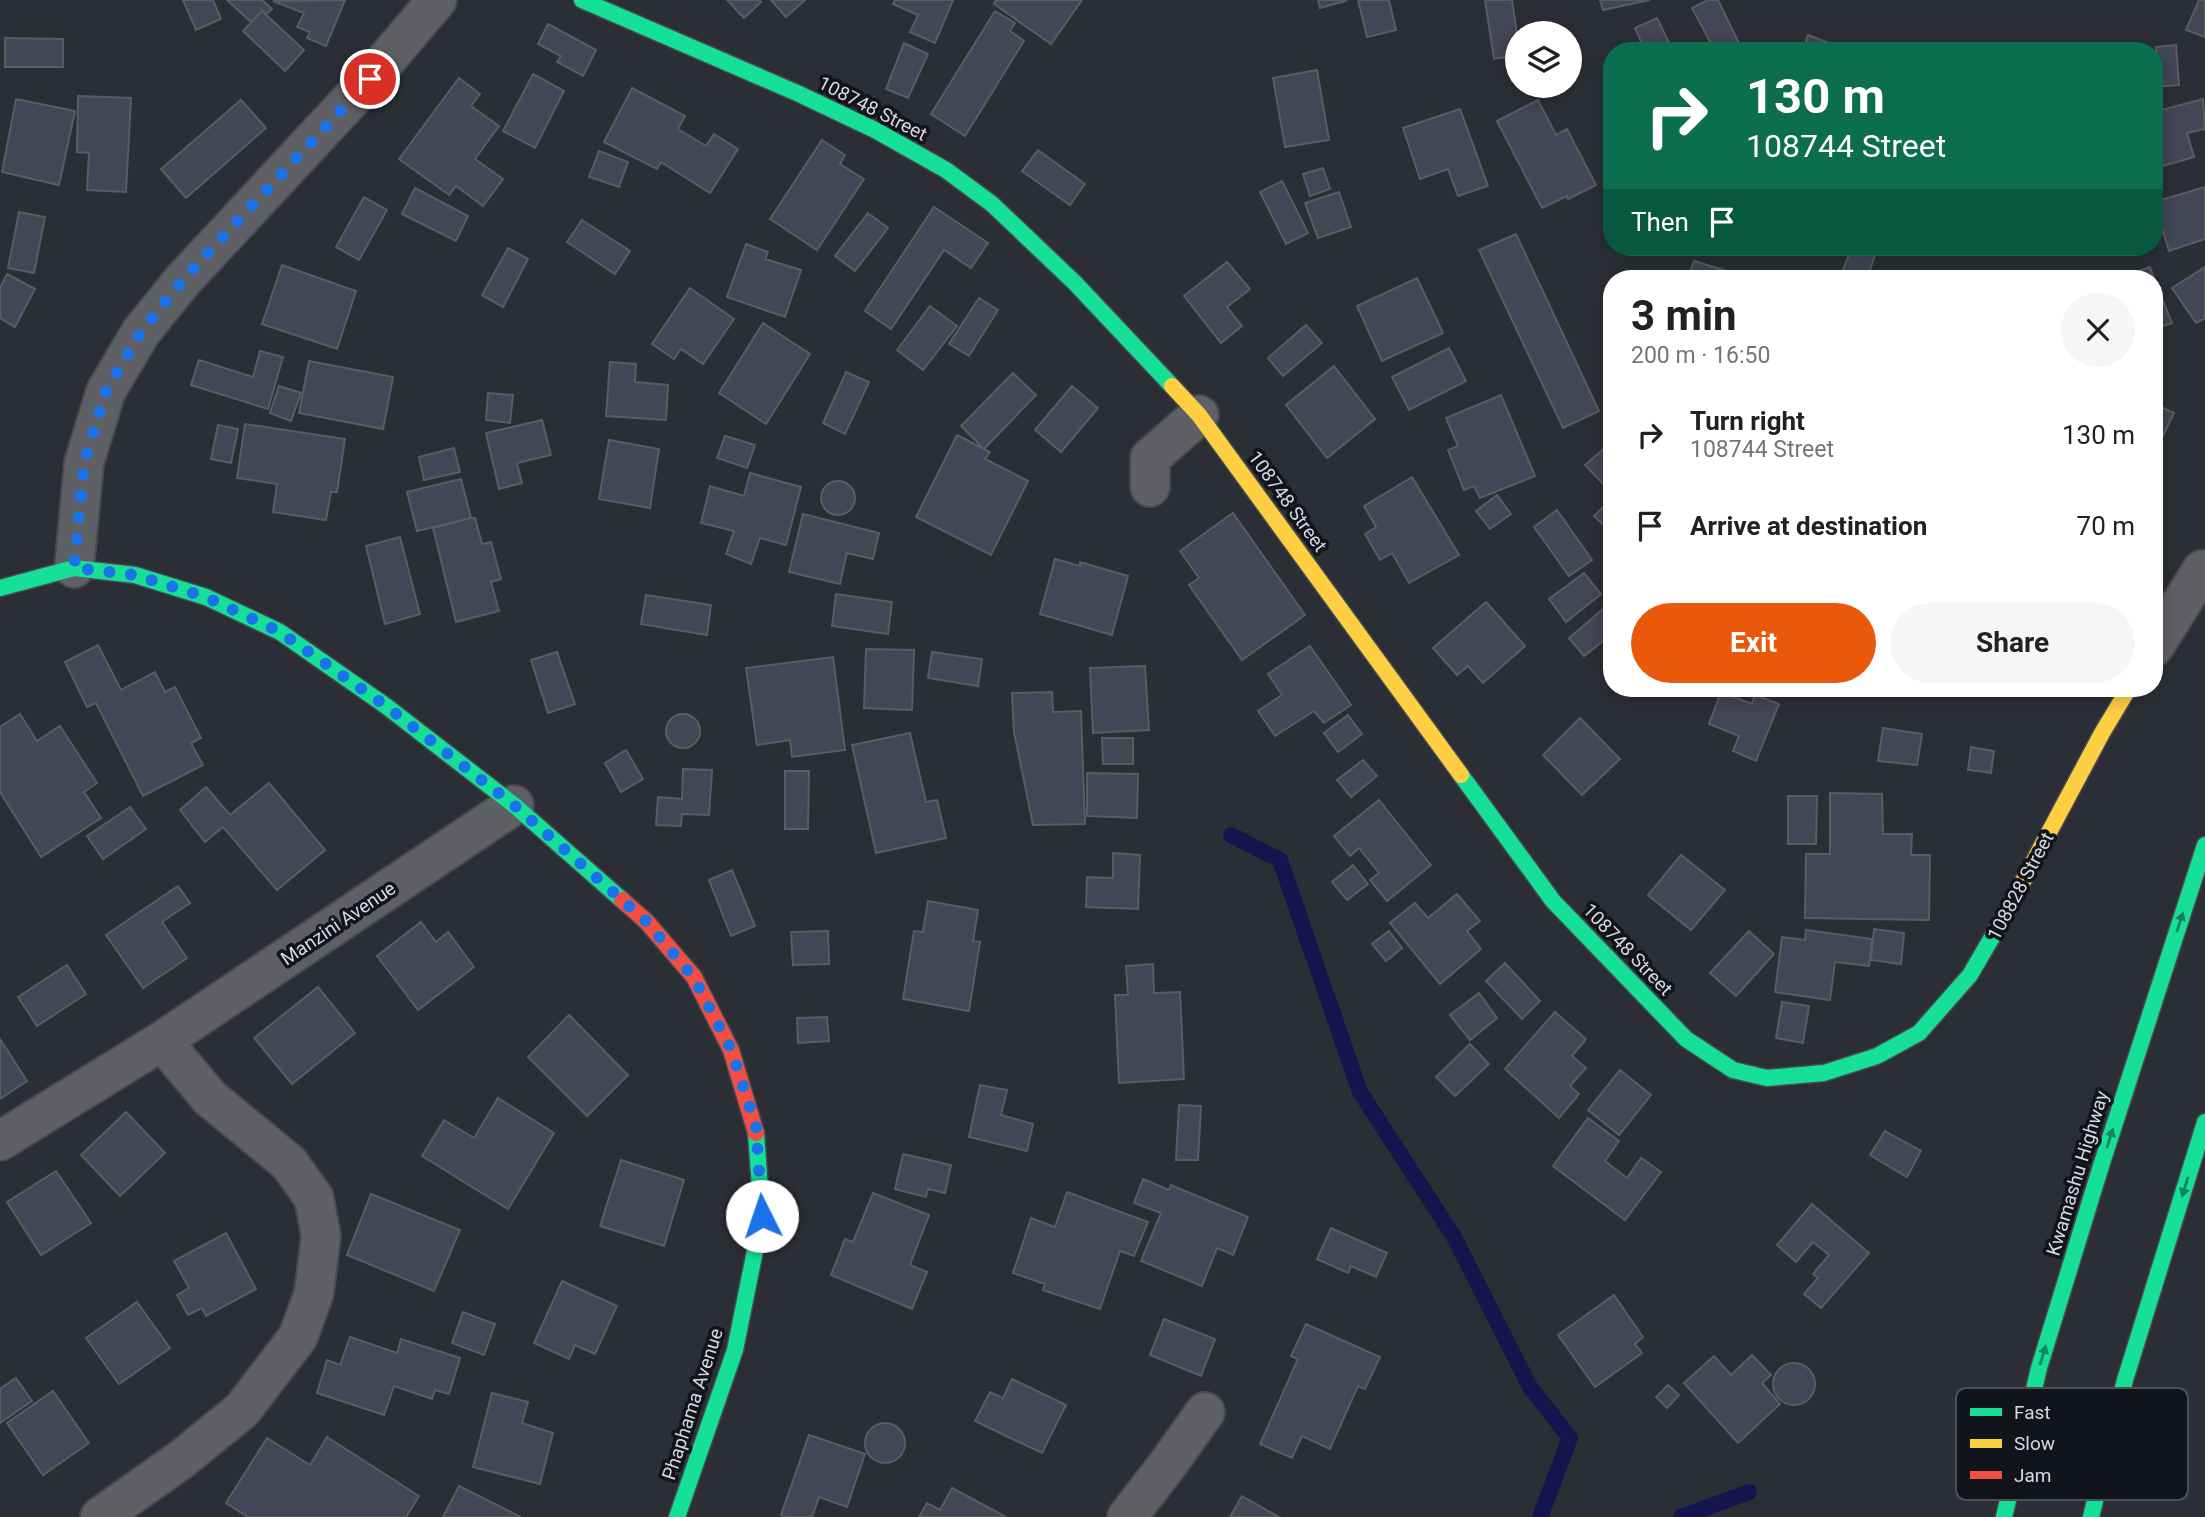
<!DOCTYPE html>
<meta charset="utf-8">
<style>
:root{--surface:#fff;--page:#f6f6f6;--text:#202124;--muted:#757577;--accent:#ea580c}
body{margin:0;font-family:Roboto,sans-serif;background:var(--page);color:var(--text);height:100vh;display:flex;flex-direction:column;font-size:26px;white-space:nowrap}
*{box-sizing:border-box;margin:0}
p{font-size:23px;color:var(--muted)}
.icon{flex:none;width:38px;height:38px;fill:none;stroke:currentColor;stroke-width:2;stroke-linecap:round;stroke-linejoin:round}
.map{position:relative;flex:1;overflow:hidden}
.sheet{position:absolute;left:1603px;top:270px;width:560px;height:427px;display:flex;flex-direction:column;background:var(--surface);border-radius:28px;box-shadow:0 4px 18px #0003}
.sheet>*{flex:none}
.top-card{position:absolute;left:1603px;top:42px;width:560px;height:214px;border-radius:28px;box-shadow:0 4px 18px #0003;background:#0b6e4f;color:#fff;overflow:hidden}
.buttons{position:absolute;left:1505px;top:21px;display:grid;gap:14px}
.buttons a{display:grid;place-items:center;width:77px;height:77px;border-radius:50%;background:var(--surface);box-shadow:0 4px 18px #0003;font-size:35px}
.pin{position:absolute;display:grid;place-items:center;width:60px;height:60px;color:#fff;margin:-30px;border:4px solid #fff;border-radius:50%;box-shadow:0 2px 7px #0007}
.me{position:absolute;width:77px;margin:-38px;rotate:356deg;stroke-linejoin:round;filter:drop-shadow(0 0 5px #0008)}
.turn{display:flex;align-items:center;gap:24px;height:147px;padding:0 28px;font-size:32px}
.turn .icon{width:91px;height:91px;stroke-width:2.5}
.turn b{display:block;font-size:49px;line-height:60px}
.then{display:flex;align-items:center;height:66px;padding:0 28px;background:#0003;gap:14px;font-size:26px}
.round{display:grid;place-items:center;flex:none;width:74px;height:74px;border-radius:37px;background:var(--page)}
.headline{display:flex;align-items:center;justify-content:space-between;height:119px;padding:0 28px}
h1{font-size:42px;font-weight:700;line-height:52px}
.button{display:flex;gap:14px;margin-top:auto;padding:14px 28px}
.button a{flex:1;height:80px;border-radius:42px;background:var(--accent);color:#fff;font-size:28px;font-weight:700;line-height:80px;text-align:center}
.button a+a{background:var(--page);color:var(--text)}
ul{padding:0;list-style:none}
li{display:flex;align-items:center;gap:21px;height:91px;padding:0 28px}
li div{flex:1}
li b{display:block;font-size:26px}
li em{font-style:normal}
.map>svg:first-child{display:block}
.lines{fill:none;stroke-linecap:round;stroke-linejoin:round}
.stream{stroke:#13154c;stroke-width:16}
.building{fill:#424655;stroke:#5a5c63;stroke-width:2}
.street-casing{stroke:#484951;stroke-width:42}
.fast-casing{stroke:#484951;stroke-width:19}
.slow-casing{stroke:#484951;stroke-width:19}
.jam-casing{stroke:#484951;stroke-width:19}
.street{stroke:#5e6066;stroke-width:38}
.fast{stroke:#16e098;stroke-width:16}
.slow{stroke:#ffcf43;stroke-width:16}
.jam{stroke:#f24e42;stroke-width:16}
.oneway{fill:#148460}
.route{stroke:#1a73e8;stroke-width:12;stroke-dasharray:0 21.6}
.labels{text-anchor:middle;stroke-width:7;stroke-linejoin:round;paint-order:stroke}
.street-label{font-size:19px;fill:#d6d9e3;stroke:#12141b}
.key{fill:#12141b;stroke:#4d4f57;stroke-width:2}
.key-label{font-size:19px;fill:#d6d9e3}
</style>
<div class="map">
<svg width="2205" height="1517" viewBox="0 0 2205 1517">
<rect width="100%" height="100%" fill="#2c2e36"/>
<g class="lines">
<g class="stream">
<path d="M1231 835 1280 860 1360 1092 1454 1237 1530 1387 1570 1438 1540 1517"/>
<path d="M1681 1517 1749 1492"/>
</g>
</g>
<g class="building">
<path d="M183 0H213L221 19 196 30Z"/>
<path d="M227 0H262L272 9 266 14 262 11 251 22Z"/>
<path d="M345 0 326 46 307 38 310 32 297 27 304 13 273 1Z"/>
<path d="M727 0H759L761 2 744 18Z"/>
<path d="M771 0H805L786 17Z"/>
<path d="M895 0H953L935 43 910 32 918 15 893 4Z"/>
<path d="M996 0H1082L1051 44 994 4Z"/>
<path d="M1318 0H1345L1346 1 1320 8Z"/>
<path d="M1358 0H1389L1396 30 1367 37Z"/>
<path d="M1485 0H1512L1517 34V55L1494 59Z"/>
<path d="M1600 0H1650L1603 10Z"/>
<path d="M1708 0H1718L1740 45 1729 51H1715L1692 8Z"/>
<path d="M2199 0H2205V37L2186 30Z"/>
<path d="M262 11 304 50 285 71 243 31Z"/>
<path d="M995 11 1015 23 1010 31 1024 41 965 136 931 114Z"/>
<path d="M1657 18 1673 51H1645L1635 28Z"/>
<path d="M548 24 596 50 583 76 557 62 561 56 538 44Z"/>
<path d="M1808 35 1840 47 1838 51H1803Z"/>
<path d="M5 38 63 39V67H5Z"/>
<path d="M904 43 928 54 908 98 886 89Z"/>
<path d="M2176 45 2179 85 2154 87V61L2157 60 2156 47Z"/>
<path d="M1317 70 1329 140 1285 147 1273 78Z"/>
<path d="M533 74 564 91 535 148 503 131Z"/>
<path d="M459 78 480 94 471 106 499 126 475 159 503 179 483 206 456 186 449 195 399 159Z"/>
<path d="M632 88 685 116 678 129 706 146 714 134 738 149 710 193 661 162 657 169 604 142Z"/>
<path d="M78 96 131 98 126 192 87 190 89 153 77 152Z"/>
<path d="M16 99 75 111 59 185 2 172Z"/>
<path d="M2203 99 2205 129 2187 133 2194 157 2156 168 2154 160V112Z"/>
<path d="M241 100 266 128 186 198 161 169Z"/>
<path d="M1538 100 1556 135 1567 129 1596 185 1568 199 1567 196 1542 208 1497 121Z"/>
<path d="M1460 109 1488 186 1458 196 1448 169 1420 179 1403 128Z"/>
<path d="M822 140 845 155 840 164 864 179 817 250 770 219Z"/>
<path d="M1038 150 1085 184 1070 205 1022 171Z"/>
<path d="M599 151 628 162 619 187 589 177Z"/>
<path d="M1323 168 1330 189 1310 196 1303 174Z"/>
<path d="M1282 181 1308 233 1286 244 1260 192Z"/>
<path d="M2205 187V239L2169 251 2154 202Z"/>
<path d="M415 188 468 216 456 241 402 214Z"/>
<path d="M1339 192 1351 227 1318 238 1305 203Z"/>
<path d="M364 197 387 210 359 260 336 247Z"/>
<path d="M934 207 988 243 971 268 944 250 891 329 865 311Z"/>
<path d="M19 212 45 217 34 273 8 268Z"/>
<path d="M868 213 888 228 855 271 835 256Z"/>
<path d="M582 220 630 251 615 274 567 242Z"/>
<path d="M1516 234 1599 411 1563 428 1479 250Z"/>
<path d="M746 244 768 252 765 259 801 270 785 317 727 297Z"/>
<path d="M1852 247H1878L1867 278 1843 270Z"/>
<path d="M508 248 528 259 503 307 482 295Z"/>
<path d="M1694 261 1750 278H1688Z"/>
<path d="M1227 262 1250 289 1227 307 1242 326 1221 343 1184 296Z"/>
<path d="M282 265 356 291 337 349 262 324Z"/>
<path d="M2150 267 2154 278H2126L2125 276Z"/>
<path d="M2205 267V318L2196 323 2172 288Z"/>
<path d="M7 274 35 289 15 327 0 318V288Z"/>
<path d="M1417 278 1443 333 1382 361 1357 306Z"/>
<path d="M2154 279 2172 323 2154 329Z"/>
<path d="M690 288 734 319 703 364 681 349 674 359 652 344Z"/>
<path d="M979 298 998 310 969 356 949 344Z"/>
<path d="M930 306 957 326 923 370 897 350Z"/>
<path d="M763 323 810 354 766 424 719 393Z"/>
<path d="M1306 325 1322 343 1283 376 1268 358Z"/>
<path d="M1449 348 1466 381 1409 410 1392 377Z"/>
<path d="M260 351 283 357 268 409 191 385 199 360 253 377Z"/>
<path d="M309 361 393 377 383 429 299 413Z"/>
<path d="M610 362 636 364 635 382 668 385 666 420 606 416Z"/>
<path d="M1334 366 1375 419 1327 458 1286 405Z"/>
<path d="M846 372 869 382 845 434 823 423Z"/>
<path d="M1013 373 1036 395 984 449 961 426Z"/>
<path d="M279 386 301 393 291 421 270 413Z"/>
<path d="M1072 386 1098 408 1061 452 1035 430Z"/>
<path d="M488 393 513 395 510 423 486 420Z"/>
<path d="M1501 395 1535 476 1480 498 1474 486 1464 490 1448 450 1458 446 1446 418Z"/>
<path d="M2154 404 2174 413 2163 436 2154 432Z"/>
<path d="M542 420 551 455 517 463 522 483 499 489 486 433Z"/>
<path d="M245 424 345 439 337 492H331L326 520 273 512 277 484 237 478Z"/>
<path d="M218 425 238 429 231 463 211 459Z"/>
<path d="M957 435 990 452 985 459 1028 481 991 555 916 517Z"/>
<path d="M725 436 755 445 747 468 717 458Z"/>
<path d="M609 440 659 449 650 508 599 499Z"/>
<path d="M1609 444 1612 446V479L1605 486 1585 465Z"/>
<path d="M454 448 460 472 424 480 419 457Z"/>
<path d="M750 473 801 487 786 545 760 538 751 564 726 554 734 531 701 523 710 486 744 496Z"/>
<path d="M1412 477 1459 555 1409 583 1392 553 1380 560 1365 534 1376 527 1364 506Z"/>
<path d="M461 479 471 518 417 531 407 492Z"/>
<circle cx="838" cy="498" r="17"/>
<path d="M1497 495 1511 514 1490 529 1476 511Z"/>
<path d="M1612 498V533L1594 516Z"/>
<path d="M1557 510 1592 560 1569 576 1534 527Z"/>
<path d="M1233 513 1305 615 1242 660 1189 585 1199 578 1180 551Z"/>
<path d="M803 514 879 533 873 559 847 553 840 584 789 572Z"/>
<path d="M471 518H475L482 544 491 542 501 579 491 582 499 611 456 622 433 528Z"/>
<path d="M400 537 420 614 385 624 366 546Z"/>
<path d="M1055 559 1080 566V562L1128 576 1112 635 1040 614Z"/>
<path d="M1584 573 1601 594 1566 622 1549 599Z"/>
<path d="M836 594 892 602 888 634 832 626Z"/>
<path d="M646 595 711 605 707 635 641 624Z"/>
<path d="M1486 602 1525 646 1483 683 1468 666 1457 675 1433 648Z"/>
<path d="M1610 603 1612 605V634L1584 656 1569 638Z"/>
<path d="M98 645 121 690 155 672 165 692 175 687 201 738 191 743 203 765 143 796 96 703 87 707 65 662Z"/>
<path d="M1310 646 1351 705 1324 723 1314 711 1275 736 1258 711 1282 695 1268 674Z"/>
<path d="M866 649 914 650 912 710 864 708Z"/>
<path d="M557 652 575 704 548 713 531 660Z"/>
<path d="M932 652 982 659 978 686 928 678Z"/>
<path d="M833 657 845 750 792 757 790 740 757 745 746 668Z"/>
<path d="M1145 666 1149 730 1093 733 1090 668Z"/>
<path d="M1052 692 1053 712 1081 711 1085 824 1033 825 1014 732 1012 693Z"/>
<path d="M1721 692 1752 704 1755 695 1779 704 1756 761 1733 751 1739 736 1709 724Z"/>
<path d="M20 714 37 741 60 726 97 783 84 792 101 818 41 857 0 792V727Z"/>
<circle cx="683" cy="731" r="17"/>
<path d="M1348 715 1362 734 1338 752 1324 733Z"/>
<path d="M1580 718 1620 759 1582 795 1543 755Z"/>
<path d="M1883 728 1922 734 1917 765 1878 761Z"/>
<path d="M910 733 926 802 937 800 946 838 876 853 852 745Z"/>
<path d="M1102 738H1133V764H1103Z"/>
<path d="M1971 747 1994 751 1991 773 1968 770Z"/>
<path d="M626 750 643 779 621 792 605 763Z"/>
<path d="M1363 760 1377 776 1351 797 1337 780Z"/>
<path d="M683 769 712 770 709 815 682 814 681 826 656 825 658 797 682 799Z"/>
<path d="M785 771H809L808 829H785Z"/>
<path d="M1087 773 1138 774 1137 818 1087 816Z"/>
<path d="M269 783 325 850 277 890 223 827 205 842 180 810 206 787 230 815Z"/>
<path d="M1830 793 1882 794 1883 834H1912L1911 855H1930L1929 920 1805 918 1806 854H1830Z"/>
<path d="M1788 796H1817L1816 844H1788Z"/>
<path d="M1379 800 1431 865 1387 901 1370 880 1379 873 1359 848 1350 856 1334 836Z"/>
<path d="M130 807 146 829 103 859 87 836Z"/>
<path d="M1113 853 1140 855 1138 909 1086 907 1087 877 1113 878Z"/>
<path d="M1681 855 1725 890 1691 930 1648 895Z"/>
<path d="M1353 865 1368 884 1347 900 1332 882Z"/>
<path d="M732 870 755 926 731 936 709 880Z"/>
<path d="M178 886 190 903 162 922 187 958 143 988 106 935Z"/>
<path d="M1457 894 1480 921 1467 931 1481 949 1440 984 1390 923 1415 903 1428 918Z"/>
<path d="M928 901 978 910 973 941 980 942 969 1011 903 999 914 931 923 932Z"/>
<path d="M421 922 436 942 448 932 474 967 418 1010 377 956Z"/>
<path d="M1874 929 1904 933 1901 964 1871 960Z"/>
<path d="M1806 930 1872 939 1869 966 1835 962 1830 1000 1775 992 1782 937 1805 940Z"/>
<path d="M828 931 829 964 793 965 791 932Z"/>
<path d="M1389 931 1402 948 1386 961 1372 944Z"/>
<path d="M1749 931 1774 954 1736 996 1710 973Z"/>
<path d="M1505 963 1540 1001 1522 1019 1486 981Z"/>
<path d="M1153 964 1154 993 1180 992 1184 1079 1119 1083 1115 995H1128L1126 966Z"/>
<path d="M67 965 86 994 37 1026 18 997Z"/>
<path d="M318 987 355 1033 292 1084 254 1038Z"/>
<path d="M1479 993 1497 1018 1470 1040 1450 1015Z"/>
<path d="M1782 1002 1809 1006 1803 1043 1776 1038Z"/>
<path d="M1555 1012 1586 1039 1572 1056 1586 1068 1570 1086 1579 1094 1559 1118 1505 1069Z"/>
<path d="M569 1015 628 1075 587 1116 528 1057Z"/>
<path d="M827 1017 829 1041 798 1043 797 1018Z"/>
<path d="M0 1039 27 1081 0 1099Z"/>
<path d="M1470 1044 1489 1064 1455 1096 1436 1077Z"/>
<path d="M1620 1070 1651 1095 1619 1135 1588 1110Z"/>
<path d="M980 1085 1007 1090 1001 1115 1033 1124 1027 1151 969 1137Z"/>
<path d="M498 1098 554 1133 508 1209 422 1156 444 1120 474 1138Z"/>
<path d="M1179 1105 1201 1106 1198 1160H1176Z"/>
<path d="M126 1112 165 1153 120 1196 81 1155Z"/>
<path d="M1588 1118 1619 1141 1605 1161 1627 1178 1641 1158 1661 1172 1625 1220 1553 1166Z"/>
<path d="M1885 1131 1921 1151 1907 1177 1870 1155Z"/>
<path d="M903 1154 951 1165 945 1193 928 1189 926 1197 895 1189Z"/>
<path d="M621 1160 684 1180 664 1246 600 1226Z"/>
<path d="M56 1171 91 1223 41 1255 7 1202Z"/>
<path d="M1143 1179 1169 1190 1171 1185 1248 1217 1233 1255 1217 1248 1202 1286 1141 1261 1161 1213 1134 1203Z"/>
<path d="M1067 1192 1148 1222 1134 1256 1120 1251 1100 1309 1043 1290 1045 1284 1013 1273 1031 1218 1055 1227Z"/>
<path d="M873 1193 929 1215 910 1265 927 1272 912 1309 831 1275 845 1239 853 1242Z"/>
<path d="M371 1194 460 1230 434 1291 347 1255Z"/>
<path d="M1812 1204 1869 1253 1821 1308 1804 1294 1818 1278 1813 1274 1829 1255 1813 1242 1796 1262 1777 1245Z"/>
<path d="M1331 1228 1387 1253 1376 1277 1351 1266 1348 1273 1317 1259Z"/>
<path d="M226 1233 256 1289 206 1316 202 1308 188 1315 177 1295 189 1288 174 1261Z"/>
<path d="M562 1281 617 1306 595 1354 575 1345 569 1359 534 1343Z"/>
<path d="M1614 1295 1643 1337 1635 1344 1642 1353 1595 1387 1558 1335Z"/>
<path d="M137 1302 170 1348 119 1384 86 1338Z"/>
<path d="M463 1312 495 1324 484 1355 452 1343Z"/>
<path d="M1164 1319 1215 1339 1201 1376 1150 1355Z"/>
<path d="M1306 1324 1380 1357 1365 1389 1358 1386 1330 1449 1302 1436 1292 1458 1260 1444 1298 1359 1291 1356Z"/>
<path d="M350 1337 397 1353 401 1339 460 1358 449 1394 435 1390 432 1399 394 1386 384 1415 317 1393 327 1360 340 1365Z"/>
<path d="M1752 1355 1771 1375 1762 1383 1780 1404 1738 1443 1684 1383 1714 1356 1731 1375Z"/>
<circle cx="1794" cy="1384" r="21"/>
<path d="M16 1378 32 1401 0 1423V1389Z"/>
<path d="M1012 1379 1066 1405 1042 1453 975 1421 990 1392 1003 1398Z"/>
<path d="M1668 1385 1679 1395 1667 1408 1656 1397Z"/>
<path d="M53 1391 89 1443 43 1475 7 1423Z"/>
<path d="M492 1393 528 1402 522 1423 553 1433 540 1484 473 1467Z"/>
<circle cx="885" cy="1443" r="20"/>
<path d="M809 1435 865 1454 847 1507 819 1497 812 1517H786L781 1515Z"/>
<path d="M327 1437 419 1496 406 1517H248L226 1503 267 1438 310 1465Z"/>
<path d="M459 1486 521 1517H443Z"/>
<path d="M952 1488 1006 1517H919L927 1503 940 1510Z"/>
<path d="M1242 1496 1279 1517H1230Z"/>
</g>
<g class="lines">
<defs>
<g id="street">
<path d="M1150 487V458L1199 415"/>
<path d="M74 568 84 463 106 391 141 332 183 280 370 79 437 0"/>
<path d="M2154 647 2202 570H2205"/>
<path d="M0 1141 162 1041 514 805"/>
<path d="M100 1517 182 1459 242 1410 298 1337 314 1293 321 1236 314 1198 289 1163 210 1098 162 1041"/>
<path d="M1127 1517 1168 1464 1205 1412"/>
</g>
<g id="fast">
<path d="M582 0 797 93 875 130 946 170 992 204 1075 283 1172 386"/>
<path d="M0 588 74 568 135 575 206 597 280 632 386 706 514 805 622 900"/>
<path d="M1461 775 1553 901 1686 1039 1733 1070 1767 1078 1824 1073 1877 1056 1919 1033 1970 975 2005 915"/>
<path d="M677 1517 735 1350 762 1216 756 1133"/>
<path d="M2004 1517 2039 1368 2101 1166 2205 845"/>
<path d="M2091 1517 2125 1380 2205 1122"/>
</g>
<g id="slow">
<path d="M1172 386 1199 415 1461 775"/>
<path d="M2005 915 2102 733 2129 688"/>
</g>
<path id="jam" d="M622 900 646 921 694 977 731 1050 756 1133"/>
</defs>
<use href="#street" class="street-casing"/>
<use href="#fast" class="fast-casing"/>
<use href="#slow" class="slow-casing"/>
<use href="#jam" class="jam-casing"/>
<use href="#street" class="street"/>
<use href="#fast" class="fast"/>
<use href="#slow" class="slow"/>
<use href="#jam" class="jam"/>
</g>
<defs><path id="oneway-solid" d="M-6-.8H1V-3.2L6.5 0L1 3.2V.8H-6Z" transform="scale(1.75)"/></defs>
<g class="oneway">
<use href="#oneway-solid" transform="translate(2180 922) rotate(-72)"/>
<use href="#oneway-solid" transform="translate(2110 1138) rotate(-72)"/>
<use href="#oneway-solid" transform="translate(2185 1187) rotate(107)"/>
<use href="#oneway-solid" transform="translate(2043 1355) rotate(-73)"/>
</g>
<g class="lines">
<path class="route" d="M370 79 183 280 141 332 106 391 84 463 74 568 135 575 206 597 280 632 386 706 514 805 646 921 694 978 731 1049 756 1126 762 1216"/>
</g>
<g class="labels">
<g class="street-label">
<text transform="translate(873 108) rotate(27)" y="7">108748 Street</text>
<text transform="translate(1288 501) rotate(54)" y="7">108748 Street</text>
<text transform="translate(2020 886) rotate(-62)" y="7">108828 Street</text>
<text transform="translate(338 923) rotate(-34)" y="7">Manzini Avenue</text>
<text transform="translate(1628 949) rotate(46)" y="7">108748 Street</text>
<text transform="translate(2077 1173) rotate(-73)" y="7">Kwamashu Highway</text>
<text transform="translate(692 1404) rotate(-72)" y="7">Phaphama Avenue</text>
</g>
</g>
<rect x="1956" y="1388" width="232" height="112" rx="10" class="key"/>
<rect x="1970" y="1408" width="32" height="8" fill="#16e098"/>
<rect x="1970" y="1439" width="32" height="9" fill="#ffcf43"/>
<rect x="1970" y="1471" width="32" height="8" fill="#f24e42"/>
<g class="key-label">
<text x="2014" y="1419">Fast</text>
<text x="2014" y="1450">Slow</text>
<text x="2014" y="1482">Jam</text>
</g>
</svg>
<div class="buttons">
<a><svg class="icon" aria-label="layers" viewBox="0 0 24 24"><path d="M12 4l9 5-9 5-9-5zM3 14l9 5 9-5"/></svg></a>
</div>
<div class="pin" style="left:370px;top:79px;background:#d93025"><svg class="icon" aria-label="arrive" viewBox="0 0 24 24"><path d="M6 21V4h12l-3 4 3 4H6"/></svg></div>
<svg class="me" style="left:762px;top:1216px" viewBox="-20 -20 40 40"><circle r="19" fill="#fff"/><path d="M0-13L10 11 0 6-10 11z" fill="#1a73e8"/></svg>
<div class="top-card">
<div class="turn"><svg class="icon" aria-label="right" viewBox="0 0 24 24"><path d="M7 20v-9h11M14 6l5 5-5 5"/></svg><div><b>130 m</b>108744 Street</div></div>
<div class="then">Then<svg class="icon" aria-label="arrive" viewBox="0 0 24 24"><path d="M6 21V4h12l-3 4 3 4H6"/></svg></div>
</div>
<section class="sheet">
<div class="headline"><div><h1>3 min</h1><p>200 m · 16:50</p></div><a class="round"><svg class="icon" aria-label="close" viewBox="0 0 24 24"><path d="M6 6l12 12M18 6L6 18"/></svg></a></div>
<ul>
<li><svg class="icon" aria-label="right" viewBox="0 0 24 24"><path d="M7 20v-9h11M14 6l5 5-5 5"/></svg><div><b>Turn right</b><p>108744 Street</p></div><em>130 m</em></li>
<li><svg class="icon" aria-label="arrive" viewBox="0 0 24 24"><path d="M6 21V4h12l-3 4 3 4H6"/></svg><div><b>Arrive at destination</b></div><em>70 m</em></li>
</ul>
<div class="button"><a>Exit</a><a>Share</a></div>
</section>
</div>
